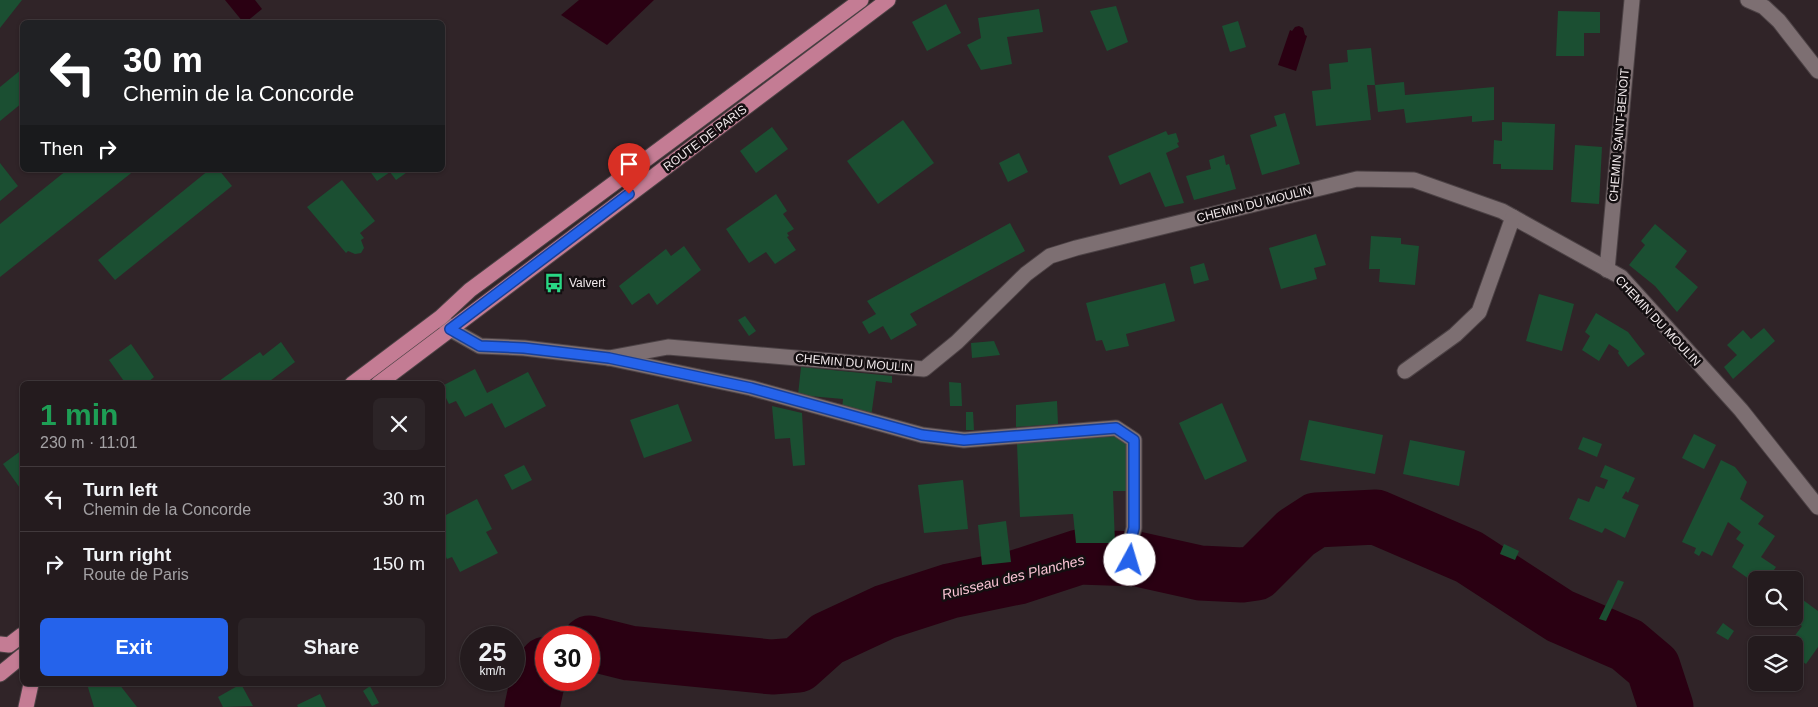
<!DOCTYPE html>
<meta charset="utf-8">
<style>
:root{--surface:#241b1e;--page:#2c2427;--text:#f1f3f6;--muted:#a3a1a4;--line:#41393c;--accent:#2563eb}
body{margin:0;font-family:Helvetica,sans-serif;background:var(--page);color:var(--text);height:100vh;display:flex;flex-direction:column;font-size:19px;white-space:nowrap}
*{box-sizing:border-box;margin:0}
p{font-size:16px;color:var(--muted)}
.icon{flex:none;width:28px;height:28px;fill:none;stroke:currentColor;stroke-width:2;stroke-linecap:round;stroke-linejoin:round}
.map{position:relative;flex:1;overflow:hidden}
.panel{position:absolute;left:20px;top:381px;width:425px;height:305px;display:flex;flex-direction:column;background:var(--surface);border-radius:8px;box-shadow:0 1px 4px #0004,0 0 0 1px var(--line)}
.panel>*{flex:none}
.guide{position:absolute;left:20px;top:20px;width:425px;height:152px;border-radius:8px;box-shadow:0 1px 4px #0004,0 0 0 1px var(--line);background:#202124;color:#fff;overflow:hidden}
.controls{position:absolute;left:1748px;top:571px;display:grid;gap:10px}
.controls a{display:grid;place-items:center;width:55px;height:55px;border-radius:8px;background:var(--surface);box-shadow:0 1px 4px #0004,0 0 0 1px var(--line);font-size:25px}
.speed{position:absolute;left:460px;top:626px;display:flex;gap:10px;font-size:25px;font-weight:700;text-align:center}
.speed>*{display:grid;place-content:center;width:65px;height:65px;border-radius:50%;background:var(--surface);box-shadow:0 1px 4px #0004,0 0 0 1px var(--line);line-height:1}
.speed small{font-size:12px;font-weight:400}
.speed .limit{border:8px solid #d22;background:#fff;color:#111}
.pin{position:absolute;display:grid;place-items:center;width:42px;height:42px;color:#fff;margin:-51px -21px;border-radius:50% 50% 50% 0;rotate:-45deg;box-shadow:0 0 5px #0007}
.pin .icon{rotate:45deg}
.me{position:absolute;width:55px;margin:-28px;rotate:6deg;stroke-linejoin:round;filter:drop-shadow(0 0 4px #0008)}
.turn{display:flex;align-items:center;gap:18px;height:105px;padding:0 20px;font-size:22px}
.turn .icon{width:65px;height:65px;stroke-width:2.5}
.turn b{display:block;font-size:35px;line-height:42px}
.then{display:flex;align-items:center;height:48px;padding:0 20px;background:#0003;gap:10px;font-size:19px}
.round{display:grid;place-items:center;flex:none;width:52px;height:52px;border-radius:8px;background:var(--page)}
.headline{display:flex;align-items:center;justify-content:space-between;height:85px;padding:0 20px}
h1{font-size:30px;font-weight:700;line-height:38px;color:#1e9e55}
.primary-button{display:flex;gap:10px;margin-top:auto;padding:10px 20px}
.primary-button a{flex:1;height:58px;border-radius:8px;background:var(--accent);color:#fff;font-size:20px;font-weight:700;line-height:58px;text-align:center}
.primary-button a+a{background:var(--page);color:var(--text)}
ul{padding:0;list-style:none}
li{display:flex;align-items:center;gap:15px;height:65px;padding:0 20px;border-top:1px solid var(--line)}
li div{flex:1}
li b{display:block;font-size:19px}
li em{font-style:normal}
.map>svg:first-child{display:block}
.water{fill:#2a0012}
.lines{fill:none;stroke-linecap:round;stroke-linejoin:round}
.river{stroke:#2a0012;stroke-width:55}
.building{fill:#1b4f32}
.street-casing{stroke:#4c4245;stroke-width:17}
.primary-casing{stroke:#4c4245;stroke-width:17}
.street{stroke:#7d6f72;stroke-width:15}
.primary{stroke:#c47c94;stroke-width:15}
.route-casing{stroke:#184099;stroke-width:12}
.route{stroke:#2563eb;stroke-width:9}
.labels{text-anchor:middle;stroke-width:5;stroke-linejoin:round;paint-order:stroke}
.street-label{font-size:12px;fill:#f2eaec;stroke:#140f11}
.poi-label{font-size:12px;fill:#f2eaec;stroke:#140f11;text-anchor:start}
.water-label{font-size:14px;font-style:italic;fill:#f9c4d4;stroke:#140f11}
</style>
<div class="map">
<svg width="1818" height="707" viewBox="0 0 1818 707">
<rect width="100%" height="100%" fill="#302428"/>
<g class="water">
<path d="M225 0H255L262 9 246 22H243Z"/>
<path d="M579 0H654L607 45 561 15Z"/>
<path d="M1299 26 1303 28 1305 35 1307 36 1296 71 1278 65 1290 30 1292 31 1295 27Z"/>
</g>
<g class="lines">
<g class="river">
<path d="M589 643 629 653 772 667 798 665 827 639 885 612 950 591 1018 577 1079 557 1137 559 1200 573 1242 575 1256 573 1296 533 1316 520 1376 517 1469 557 1560 616 1627 645 1653 667 1666 707"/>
<path d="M532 707 537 684 546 664"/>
</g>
</g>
<g class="building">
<path d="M0 0H22L0 28Z"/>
<path d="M946 4 961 33 927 51 912 22Z"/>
<path d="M1116 6 1128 42 1107 51 1090 11Z"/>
<path d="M1039 9 1043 32 1007 37 1012 64 981 70 967 45 981 38 978 18Z"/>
<path d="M1558 11 1600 12V33H1584V56H1556Z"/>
<path d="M1238 21 1246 47 1230 52 1222 26Z"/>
<path d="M1371 48 1375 85H1367L1371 120 1316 126 1312 91 1331 89 1329 64 1348 62 1347 50Z"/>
<path d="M22 69V103L0 121V87Z"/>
<path d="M1404 82 1405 95 1494 87V120L1472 122V116L1406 123 1404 109 1378 112 1375 85Z"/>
<path d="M1285 113 1300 164 1262 175 1250 135 1277 126 1274 116Z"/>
<path d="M903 120 934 163 878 204 847 161Z"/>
<path d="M1502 122 1555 124 1553 170 1501 169V164H1493L1494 140 1502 141Z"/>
<path d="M772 127 788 149 756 173 740 151Z"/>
<path d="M1166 131 1168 135 1176 133 1179 142 1177 143 1179 147 1166 153 1184 203 1165 207 1150 172 1120 185 1108 156Z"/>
<path d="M1575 145 1602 147 1599 204 1571 202Z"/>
<path d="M1019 153 1028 172 1008 182 999 163Z"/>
<path d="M1224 155 1226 165 1229 164 1236 189 1194 200 1186 176 1211 169 1209 160Z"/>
<path d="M0 163 18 186 0 201Z"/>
<path d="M67 170H135L0 277V224Z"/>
<path d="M209 170H219L232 186 115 280 98 260Z"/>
<path d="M369 170H410L396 180 390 172 377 181Z"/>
<path d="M342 180 375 221 360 233 364 238 361 240 364 248 361 253 355 254 348 251 346 253 307 207Z"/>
<path d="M776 194 787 211 783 214 794 229 787 233 789 236 787 237 796 250 775 264 766 252 749 263 726 229Z"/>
<path d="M1010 223 1025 251 910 314 917 325 891 340 883 326 869 334 862 322 876 314 867 301Z"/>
<path d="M1655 224 1687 251 1675 267 1698 287 1677 312 1655 286 1629 265 1645 245 1641 241Z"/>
<path d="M1316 234 1326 265 1314 268 1317 279 1281 289 1269 248Z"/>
<path d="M1371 236 1401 238V244L1419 246 1415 285 1379 282 1380 269H1369Z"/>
<path d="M684 246 701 270 657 305 649 293 632 305 619 286 666 249 671 256Z"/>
<path d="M1204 263 1209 280 1194 284 1190 267Z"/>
<path d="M1165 283 1175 321 1126 334 1129 346 1106 351 1102 340 1096 341 1086 303Z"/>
<path d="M1539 294 1574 304 1562 351 1526 341Z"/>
<path d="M1596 313 1628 332 1645 354 1628 367 1618 353 1619 351 1609 344 1599 361 1582 350 1590 336 1585 332Z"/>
<path d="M745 316 756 331 749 336 738 320Z"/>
<path d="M1764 328 1775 341 1733 379 1724 367 1737 355 1727 345 1743 330 1751 339Z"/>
<path d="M994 341 1000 355 972 358 971 343Z"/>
<path d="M281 342 295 362 266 384H221L219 381 260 352 263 356Z"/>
<path d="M131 344 154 377 146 384H126L109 360Z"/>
<path d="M801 367 892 376V383L876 381 871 417 842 410 843 399 798 395Z"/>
<path d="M475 369 487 393 528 372 546 406 505 428 492 403 465 417 456 401 449 404 442 390V386Z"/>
<path d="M949 382 961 383 962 406H950Z"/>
<path d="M1057 401 1058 424 1016 427V405Z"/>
<path d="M1222 403 1247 461 1205 480 1179 423Z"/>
<path d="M678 404 692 441 644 458 630 420Z"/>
<path d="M772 406 802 413 805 465 793 466 790 438 775 439Z"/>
<path d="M966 412H973L974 430H966Z"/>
<path d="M1309 420 1383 435 1375 474 1300 460Z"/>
<path d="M1116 434 1126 443 1128 491H1113L1115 543H1076L1073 514 1020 517 1017 444 1072 437Z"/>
<path d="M1694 434 1716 445 1704 469 1682 458Z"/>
<path d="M1583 437 1602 444 1597 457 1578 449Z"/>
<path d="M1410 440 1465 451 1459 486 1403 474Z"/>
<path d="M22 450V491L3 464Z"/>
<path d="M1721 460 1735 467 1747 482 1740 499 1764 516 1758 524 1775 536 1761 557 1776 567 1767 580H1756V584L1732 567 1744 545 1736 539 1741 532 1728 522 1712 556 1702 551 1699 556 1694 553 1696 548 1682 542Z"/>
<path d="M524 465 532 480 512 490 504 475Z"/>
<path d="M1605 465 1635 478 1628 493 1626 491 1622 498 1639 505 1625 538 1605 528 1602 533 1569 519 1578 498 1589 502 1596 486 1604 489 1608 480 1600 477Z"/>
<path d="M963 480 968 529 924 533 918 485Z"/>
<path d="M477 499 492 529 486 532 498 553 460 572 452 557 447 559 442 549V517Z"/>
<path d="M1006 521 1011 562 982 565 978 525Z"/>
<path d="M1504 544 1519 551 1515 560 1500 554Z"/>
<path d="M1618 580 1624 582 1606 621 1599 619Z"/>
<path d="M1803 600 1818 611V647L1806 664 1794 656V645H1788L1802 626 1790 618H1794V613Z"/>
<path d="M1723 623 1734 631 1728 640 1716 633Z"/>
<path d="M87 684H119L137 707H94Z"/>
<path d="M241 684 253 706 223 707 218 697Z"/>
<path d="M370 686 379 703 372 706 363 691Z"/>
<path d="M320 694 326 707H298L297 705Z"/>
</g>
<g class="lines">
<defs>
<g id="street">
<path d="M1748 0 1764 7 1779 21 1818 71"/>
<path d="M1607 270 1632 0"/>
<path d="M443 320 450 329 480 346 524 348 609 358 751 388 922 435 964 440 1116 428 1134 440V528L1129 547 1130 573"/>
<path d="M609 358 668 347 924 369 957 342 1026 274 1050 256 1076 248 1357 179 1414 180 1502 211 1621 277 1741 410 1818 507"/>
<path d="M1405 371 1455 335 1479 312 1513 217"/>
</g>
<g id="primary">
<path d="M352 384 441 317 470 290 861 0"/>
<path d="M378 384 888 0"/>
<path d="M0 644 9 645 22 635"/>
<path d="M0 674 22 656"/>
<path d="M26 707 31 684"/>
</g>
</defs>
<use href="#street" class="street-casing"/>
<use href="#primary" class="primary-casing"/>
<use href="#street" class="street"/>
<use href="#primary" class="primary"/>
</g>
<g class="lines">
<defs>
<path id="route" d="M629 194 450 329 480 346 524 348 609 358 751 388 922 435 964 440 1116 428 1134 440V528L1129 547 1130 560"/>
</defs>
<use href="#route" class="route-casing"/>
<use href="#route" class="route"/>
</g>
<defs>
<symbol id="bus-bare" viewBox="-9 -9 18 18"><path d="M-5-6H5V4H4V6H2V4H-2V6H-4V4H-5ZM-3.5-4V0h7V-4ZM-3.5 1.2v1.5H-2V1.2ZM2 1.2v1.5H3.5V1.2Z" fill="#29d885" stroke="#140f11" stroke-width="2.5" paint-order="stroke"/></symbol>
</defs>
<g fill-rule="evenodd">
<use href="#bus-bare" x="540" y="269" width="28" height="28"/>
</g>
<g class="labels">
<g class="street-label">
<text transform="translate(1619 135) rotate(-85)" y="4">CHEMIN SAINT-BENOIT</text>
<text transform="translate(705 138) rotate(-37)" y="4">ROUTE DE PARIS</text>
<text transform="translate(1254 204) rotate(-14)" y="4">CHEMIN DU MOULIN</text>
<text transform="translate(1658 321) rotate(47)" y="4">CHEMIN DU MOULIN</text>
<text transform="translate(854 363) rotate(5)" y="4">CHEMIN DU MOULIN</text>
</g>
<g class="poi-label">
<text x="569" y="287">Valvert</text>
</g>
<g class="water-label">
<text transform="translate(1013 577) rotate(-14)" y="5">Ruisseau des Planches</text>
</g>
</g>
</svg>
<div class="controls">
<a><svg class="icon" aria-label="search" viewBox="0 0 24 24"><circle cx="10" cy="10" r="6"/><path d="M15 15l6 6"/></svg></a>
<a><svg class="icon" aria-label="layers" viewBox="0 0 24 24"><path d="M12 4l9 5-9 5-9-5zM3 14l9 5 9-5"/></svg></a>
</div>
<div class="speed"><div>25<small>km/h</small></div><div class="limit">30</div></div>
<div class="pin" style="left:629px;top:194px;background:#d93025"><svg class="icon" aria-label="arrive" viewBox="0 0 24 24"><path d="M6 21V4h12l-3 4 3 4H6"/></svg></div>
<svg class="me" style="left:1130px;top:560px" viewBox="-20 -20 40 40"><circle r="19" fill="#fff"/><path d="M0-13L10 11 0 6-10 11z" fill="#2563eb"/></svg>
<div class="guide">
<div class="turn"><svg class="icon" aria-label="left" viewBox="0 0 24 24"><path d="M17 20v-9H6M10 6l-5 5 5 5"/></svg><div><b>30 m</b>Chemin de la Concorde</div></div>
<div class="then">Then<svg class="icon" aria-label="right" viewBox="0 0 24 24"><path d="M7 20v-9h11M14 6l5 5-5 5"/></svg></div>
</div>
<section class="panel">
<div class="headline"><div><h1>1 min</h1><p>230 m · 11:01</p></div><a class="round"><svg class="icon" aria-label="close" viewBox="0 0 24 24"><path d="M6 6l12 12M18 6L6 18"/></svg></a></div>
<ul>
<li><svg class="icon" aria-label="left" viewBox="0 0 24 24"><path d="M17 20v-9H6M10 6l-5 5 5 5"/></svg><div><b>Turn left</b><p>Chemin de la Concorde</p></div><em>30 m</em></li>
<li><svg class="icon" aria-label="right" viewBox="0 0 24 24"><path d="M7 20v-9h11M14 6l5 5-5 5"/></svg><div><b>Turn right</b><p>Route de Paris</p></div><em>150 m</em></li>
</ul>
<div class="primary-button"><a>Exit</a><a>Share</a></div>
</section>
</div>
